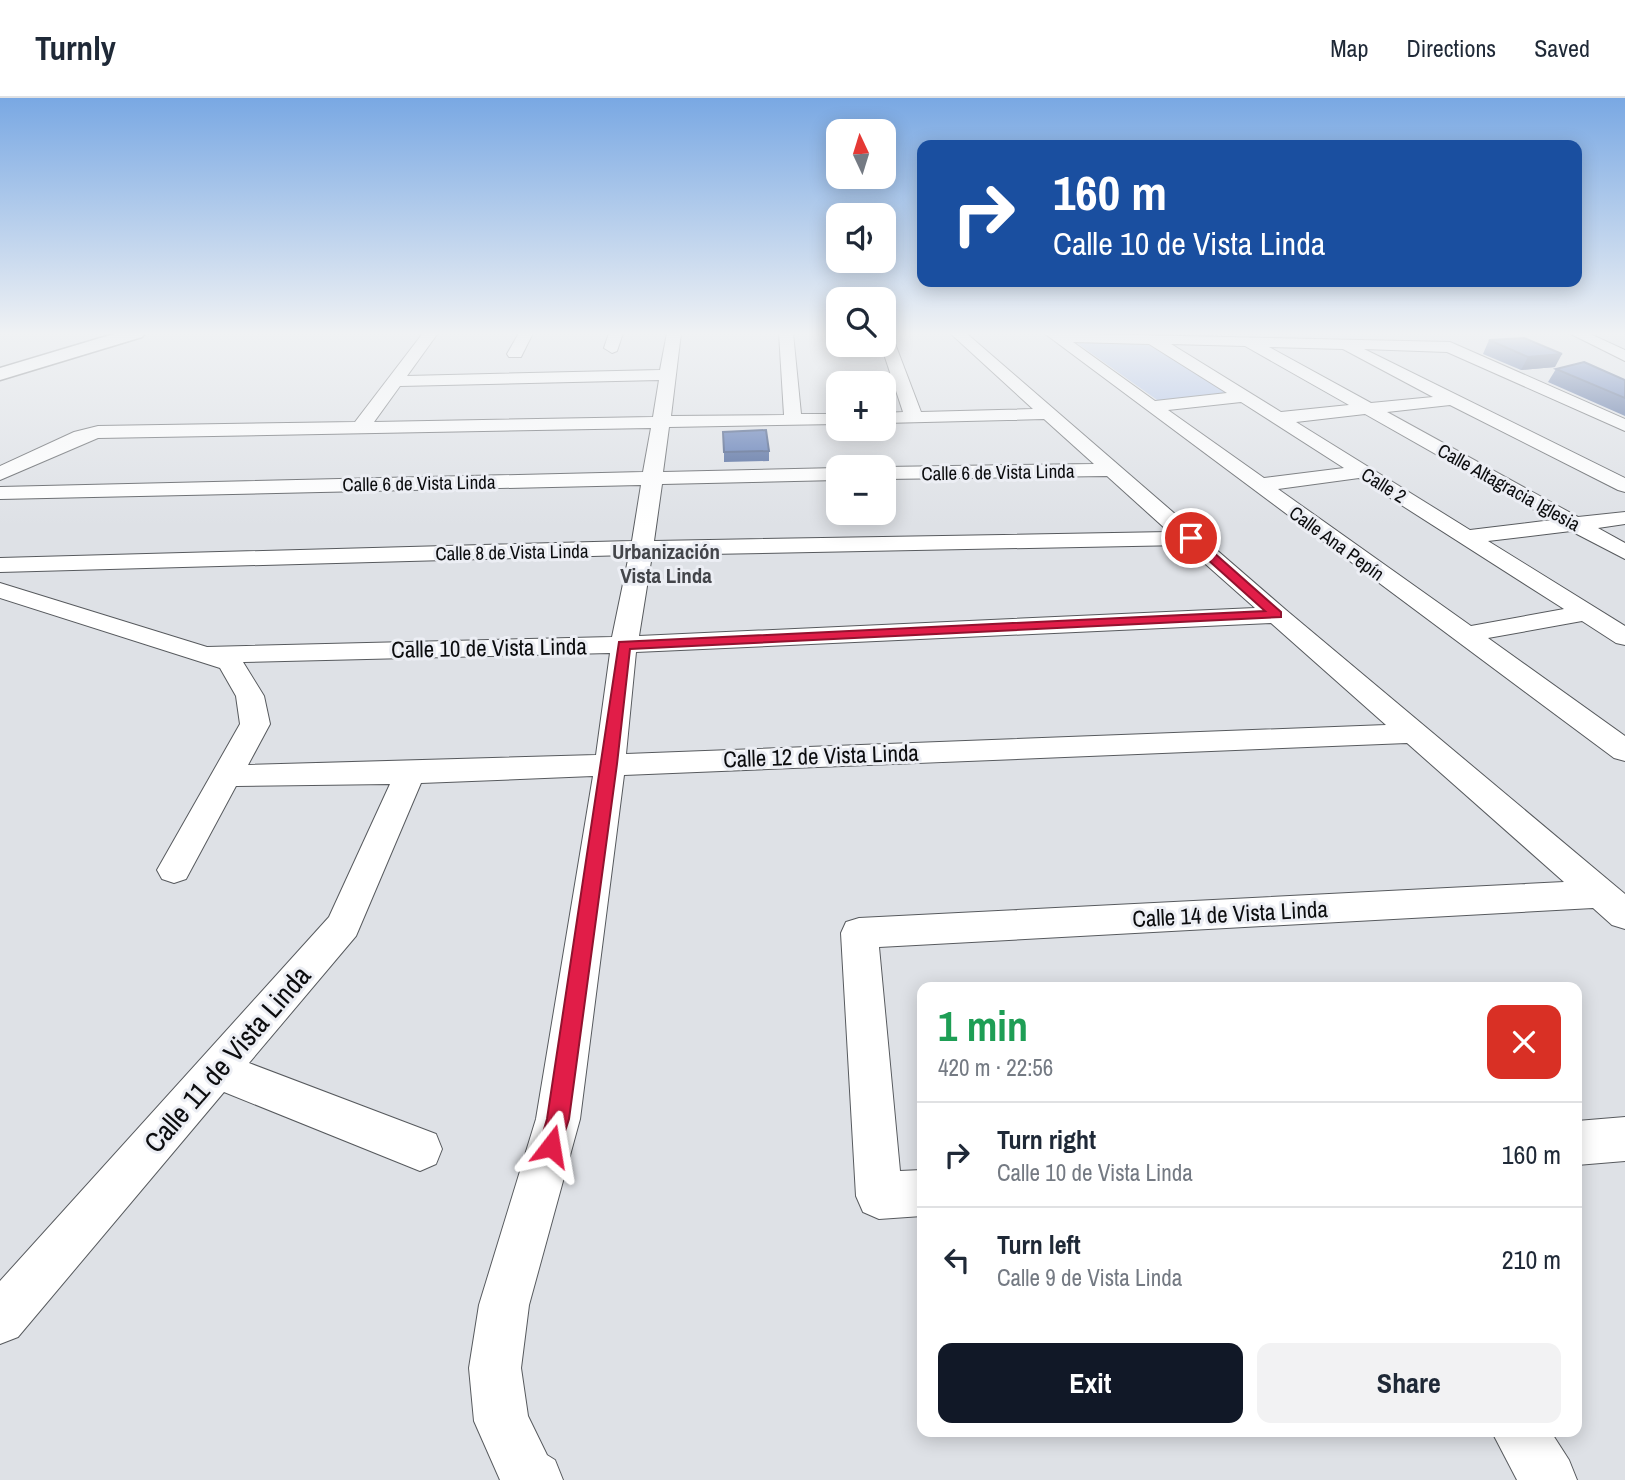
<!DOCTYPE html>
<meta charset="utf-8">
<style>
:root{--surface:#fff;--page:#f2f2f3;--text:#1f2937;--muted:#747a83;--line:#e0e1e3;--accent:#111827}
body{margin:0;font-family:"Archivo Narrow",sans-serif;background:var(--page);color:var(--text);height:100vh;display:flex;flex-direction:column;font-size:26px;white-space:nowrap}
*{box-sizing:border-box;margin:0}
p{font-size:23px;color:var(--muted)}
.icon{flex:none;width:38px;height:38px;fill:none;stroke:currentColor;stroke-width:2;stroke-linecap:round;stroke-linejoin:round}
.map{position:relative;flex:1;overflow:hidden}
.details{position:absolute;left:917px;top:884px;width:665px;height:455px;display:flex;flex-direction:column;background:var(--surface);border-radius:14px;box-shadow:0 4px 18px #0003}
.details>*{flex:none}
.guide{position:absolute;left:917px;top:42px;width:665px;height:147px;border-radius:14px;box-shadow:0 4px 18px #0003;background:#1a4fa0;color:#fff;overflow:hidden}
.needle{width:46px;rotate:356deg}
.buttons{position:absolute;left:826px;top:21px;display:grid;gap:14px}
.buttons a{display:grid;place-items:center;width:70px;height:70px;border-radius:14px;background:var(--surface);box-shadow:0 4px 18px #0003;font-size:35px}
.pin{position:absolute;display:grid;place-items:center;width:60px;height:60px;color:#fff;margin:-30px;border:4px solid #fff;border-radius:50%;box-shadow:0 2px 7px #0007}
.me{position:absolute;width:77px;margin:-38px;rotate:14deg;stroke-linejoin:round;filter:drop-shadow(0 0 5px #0008)}
.turn{display:flex;align-items:center;gap:24px;height:147px;padding:0 21px;font-size:32px}
.turn .icon{width:91px;height:91px;stroke-width:2.5}
.turn b{display:block;font-size:49px;line-height:60px}
.round{display:grid;place-items:center;flex:none;width:74px;height:74px;border-radius:14px;background:var(--page)}
.head{display:flex;align-items:center;justify-content:space-between;height:119px;padding:0 21px}
h1{font-size:42px;font-weight:700;line-height:52px;color:#1e9e55}
.button{display:flex;gap:14px;margin-top:auto;padding:14px 21px}
.button a{flex:1;height:80px;border-radius:14px;background:var(--accent);color:#fff;font-size:28px;font-weight:700;line-height:80px;text-align:center}
.button a+a{background:var(--page);color:var(--text)}
ul{padding:0;list-style:none}
li{display:flex;align-items:center;gap:21px;height:105px;padding:0 21px;border-top:2px solid var(--line)}
li div{flex:1}
li b{display:block;font-size:26px}
li em{font-style:normal}
header{display:flex;align-items:center;gap:42px;box-sizing:border-box;height:98px;padding:0 35px;background:var(--surface);border-bottom:2px solid var(--line)}
header strong{font-size:33px}
nav{display:flex;gap:38px;margin-inline-start:auto;font-size:24px}
.map>svg:first-child{display:block}
.green{fill:#a4bae6}
.lines{fill:none;stroke-linecap:round;stroke-linejoin:round}
.minor-casing{stroke:#575a5e;stroke-width:2}
.major-casing{stroke:#575a5e;stroke-width:3}
.minor{fill:#fff;fill-rule:evenodd}
.major{fill:#fff;fill-rule:evenodd}
.wall{fill:#425d95}
.shaded-wall{fill:#364c79}
.building{fill:#4d6cad;stroke:#364c79;stroke-width:2}
.route{fill:#e11d48;stroke:#92132f;stroke-width:2}
.labels{text-anchor:middle;stroke-width:6;stroke-linejoin:round;paint-order:stroke}
.far-street-label{font-size:19px;fill:#0c0d0f;stroke:#eceef4}
.far-neighbourhood-label{font-size:21px;font-weight:bold;fill:#43454a;stroke:#eceef4}
.street-label{font-size:23px;fill:#0c0d0f;stroke:#eceef4}
.near-street-label{font-size:28px;fill:#0c0d0f;stroke:#eceef4}
</style>
<header>
<strong>Turnly</strong>
<nav><a>Map</a><a>Directions</a><a>Saved</a></nav>
</header>
<div class="map">
<svg width="1625" height="1382" viewBox="0 0 1625 1382">
<rect width="100%" height="100%" fill="#dee1e6"/>
<path class="green" d="M1074 243 1149 244 1232 297 1160 304Z"/>
<g class="lines">
<defs>
<g id="minor">
<path d="M423 235H438L407 278 660 272 667 235H681L671 318 784 317 779 235H793L801 316H838V326L669 329 663 374 838 370V382L662 386 654 443 1169 434 1107 378 884 381V369L1094 366 1044 321 884 325V315L903 314 881 247H884V235H891L921 314 1033 311 950 235H966L1286 512 1625 796V831L1612 827 1593 810 879 849 900 1073 922 1072V1118L879 1121 863 1114 856 1098 841 835 846 824 859 820 1564 784 1407 645 624 677 580 1021 529 1207 521 1270 528 1318 547 1357 555 1362 563 1382H500L474 1323 469 1270 479 1207 536 1021 593 678 421 685 356 838 249 965 436 1036 442 1051 436 1066 420 1073 224 994 18 1239 0 1246V1183L329 819 390 686 236 688 186 781 174 785 162 781 157 772 240 626 236 598 220 570 0 500V485L207 549 612 539 629 457 0 474V460L632 443 641 387 0 401V389L643 374 651 330 98 340 0 382V368L74 334 98 328 355 324ZM659 282 653 319 374 324 400 288ZM1184 447 1255 510 639 538 652 457ZM1271 525 1386 627 626 656 636 554ZM610 555 596 657 248 667 270 626 264 598 243 564Z"/>
<path d="M519 235H533L521 259H509L507 256Z"/>
<path d="M609 235H623L617 253 612 255 604 250Z"/>
<path d="M1044 235 1450 244 1625 321V333L1447 254 1364 251 1625 380V394L1618 392 1450 307 1387 314 1578 419 1625 414V426L1598 430 1625 445V461L1571 433 1488 443 1625 528V547L1616 545 1582 523 1488 540 1625 638V663L1614 660ZM1073 244 1149 246 1227 295 1155 303ZM1171 246 1245 248 1349 307 1281 314ZM1269 249 1343 251 1433 299 1371 305ZM1241 304 1344 370 1264 380 1168 312ZM1365 316 1552 422 1470 432 1296 324ZM1359 380 1564 511 1471 528 1278 391Z"/>
<path d="M1569 235H1588L1625 252V263Z"/>
<path d="M1625 1019V1063L1577 1067V1023Z"/>
<path d="M1492 1334H1551L1569 1362 1577 1382H1517Z"/>
</g>
<path id="major" d="M117 235H145L142 239 0 282V270Z"/>
</defs>
<use href="#minor" class="minor-casing"/>
<use href="#major" class="major-casing"/>
<use href="#minor" class="minor"/>
<use href="#major" class="major"/>
</g>
<g class="wall">
<path d="M1489 242 1555 269 1521 272 1483 256Z"/>
<path d="M1556 271 1625 282V318L1548 284Z"/>
<path d="M769 353V363L724 364V354Z"/>
</g>
<path class="shaded-wall" d="M1562 256 1555 269 1521 272 1528 259Z"/>
<g class="building">
<path d="M1524 240 1562 256 1528 259 1489 242Z"/>
<path d="M1584 264 1625 282V300L1556 271Z"/>
<path d="M766 332 769 353 724 354 723 334Z"/>
</g>
<linearGradient id="sky" x2="0" y2="1"><stop stop-color="#79a8e3"/><stop offset="0.55" stop-color="#f0f2f4"/><stop offset="1" stop-color="#f0f2f4" stop-opacity="0"/></linearGradient>
<rect width="1625" height="428" fill="url(#sky)"/>
<path class="route" d="M1187 438H1195L1281 514V519L630 551 617 666 569 1021 558 1055 551 1059 543 1055 539 1048 547 1021 619 544 1265 513 1187 443Z"/>
<g class="labels">
<g class="far-street-label">
<text transform="translate(998 374) rotate(-1)" y="7">Calle 6 de Vista Linda</text>
<text transform="translate(419 385) rotate(-1)" y="7">Calle 6 de Vista Linda</text>
<text transform="translate(1384 387) rotate(32)" y="7">Calle 2</text>
<text transform="translate(1509 389) rotate(29)" y="7">Calle Altagracia Iglesia</text>
<text transform="translate(1337 445) rotate(36)" y="7">Calle Ana Pepín</text>
<text transform="translate(512 454) rotate(-1)" y="7">Calle 8 de Vista Linda</text>
</g>
<g class="far-neighbourhood-label">
<text x="666" y="461">Urbanización<tspan x="666" dy="24">Vista Linda</tspan></text>
</g>
<g class="street-label">
<text transform="translate(489 550) rotate(-1)" y="8">Calle 10 de Vista Linda</text>
<text transform="translate(821 658) rotate(-2)" y="8">Calle 12 de Vista Linda</text>
<text transform="translate(1230 816) rotate(-3)" y="8">Calle 14 de Vista Linda</text>
</g>
<g class="near-street-label">
<text transform="translate(227 961) rotate(-49)" y="10">Calle 11 de Vista Linda</text>
</g>
</g>
</svg>
<div class="buttons">
<a><svg class="needle" viewBox="-14 -14 28 28"><path d="M0-13l5 13h-10z" fill="#e53935"/><path d="M0 13l5-13h-10z" fill="#747a83"/></svg></a>
<a><svg class="icon" aria-label="sound" viewBox="0 0 24 24"><path d="M4 9h4l5-4v14l-5-4H4zM17 9q2 3 0 6"/></svg></a>
<a><svg class="icon" aria-label="search" viewBox="0 0 24 24"><circle cx="10" cy="10" r="6"/><path d="M15 15l6 6"/></svg></a>
<a>+</a>
<a>−</a>
</div>
<div class="pin" style="left:1191px;top:440px;background:#d93025"><svg class="icon" aria-label="arrive" viewBox="0 0 24 24"><path d="M6 21V4h12l-3 4 3 4H6"/></svg></div>
<svg class="me" style="left:551px;top:1048px" viewBox="-20 -20 40 40"><path d="M0-17L14 15 0 8-14 15z" fill="#e11d48" stroke="#fff" stroke-width="4"/></svg>
<div class="guide">
<div class="turn"><svg class="icon" aria-label="right" viewBox="0 0 24 24"><path d="M7 20v-9h11M14 6l5 5-5 5"/></svg><div><b>160 m</b>Calle 10 de Vista Linda</div></div>
</div>
<section class="details">
<div class="head"><div><h1>1 min</h1><p>420 m · 22:56</p></div><a class="round" style="background:#d93025;color:#fff"><svg class="icon" aria-label="close" viewBox="0 0 24 24"><path d="M6 6l12 12M18 6L6 18"/></svg></a></div>
<ul>
<li><svg class="icon" aria-label="right" viewBox="0 0 24 24"><path d="M7 20v-9h11M14 6l5 5-5 5"/></svg><div><b>Turn right</b><p>Calle 10 de Vista Linda</p></div><em>160 m</em></li>
<li><svg class="icon" aria-label="left" viewBox="0 0 24 24"><path d="M17 20v-9H6M10 6l-5 5 5 5"/></svg><div><b>Turn left</b><p>Calle 9 de Vista Linda</p></div><em>210 m</em></li>
</ul>
<div class="button"><a>Exit</a><a>Share</a></div>
</section>
</div>
